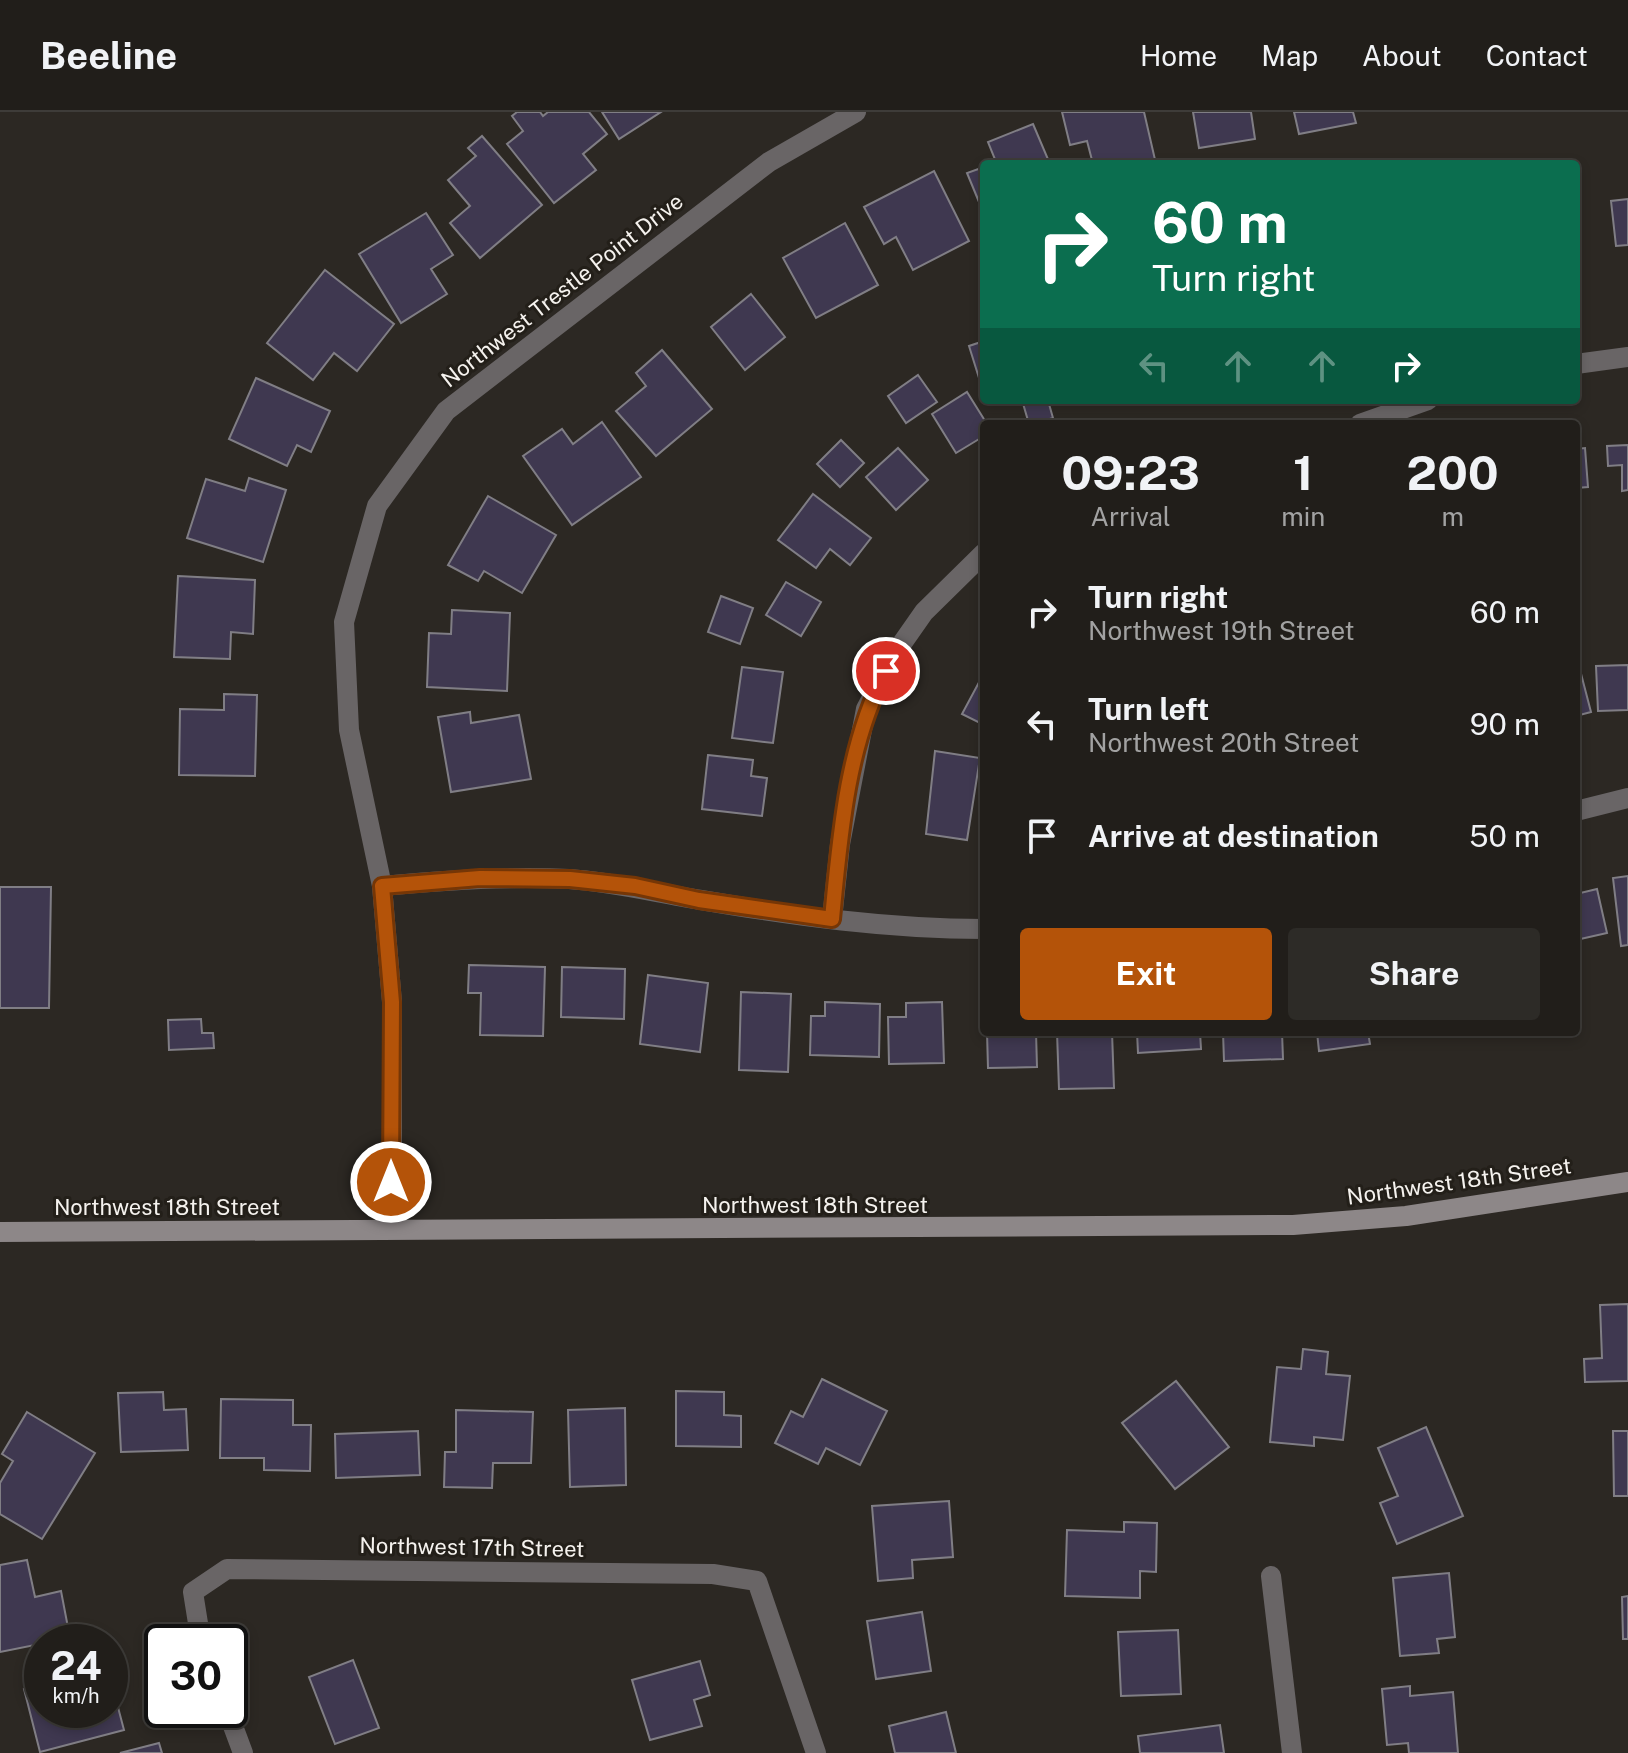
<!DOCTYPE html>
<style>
:root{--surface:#211e1a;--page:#2d2b27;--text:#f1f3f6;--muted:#a2a2a2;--line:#3e3c39;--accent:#b45309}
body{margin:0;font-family:"Public Sans",sans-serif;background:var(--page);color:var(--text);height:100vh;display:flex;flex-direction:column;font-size:30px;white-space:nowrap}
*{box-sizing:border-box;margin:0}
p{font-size:26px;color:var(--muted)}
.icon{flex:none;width:44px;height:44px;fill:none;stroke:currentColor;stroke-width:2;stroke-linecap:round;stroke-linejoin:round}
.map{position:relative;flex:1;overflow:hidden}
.side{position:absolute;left:980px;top:308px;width:600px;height:616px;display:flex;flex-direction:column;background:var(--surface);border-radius:8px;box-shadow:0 4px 12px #0003,0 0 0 2px var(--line)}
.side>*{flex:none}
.hud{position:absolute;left:980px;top:48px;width:600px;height:244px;border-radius:8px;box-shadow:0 4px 12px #0003,0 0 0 2px var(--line);background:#0b6e4f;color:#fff;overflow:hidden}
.speed{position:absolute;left:24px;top:1512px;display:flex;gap:16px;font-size:40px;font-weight:700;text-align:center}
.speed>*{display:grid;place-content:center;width:104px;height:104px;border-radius:50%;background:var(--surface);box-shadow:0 4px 12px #0003,0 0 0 2px var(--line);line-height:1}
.speed small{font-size:20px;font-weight:400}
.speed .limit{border:4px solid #111;border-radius:12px;background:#fff;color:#111}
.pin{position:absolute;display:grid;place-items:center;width:68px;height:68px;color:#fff;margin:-34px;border:4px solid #fff;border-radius:50%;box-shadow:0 2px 8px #0007}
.me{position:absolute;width:88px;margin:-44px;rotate:0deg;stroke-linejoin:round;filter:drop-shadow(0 0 6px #0008)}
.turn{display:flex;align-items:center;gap:28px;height:168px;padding:0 40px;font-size:36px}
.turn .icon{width:104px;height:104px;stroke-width:2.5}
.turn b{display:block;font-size:56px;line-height:68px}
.lanes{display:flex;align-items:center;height:76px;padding:0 40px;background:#0003;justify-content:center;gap:40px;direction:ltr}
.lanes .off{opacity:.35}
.eta{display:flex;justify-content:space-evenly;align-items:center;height:136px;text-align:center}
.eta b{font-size:48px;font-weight:700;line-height:56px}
.cta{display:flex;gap:16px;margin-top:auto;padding:16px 40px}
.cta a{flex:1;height:92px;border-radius:8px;background:var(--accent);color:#fff;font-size:32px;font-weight:700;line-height:92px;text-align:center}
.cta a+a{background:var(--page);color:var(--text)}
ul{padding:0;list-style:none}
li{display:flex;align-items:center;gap:24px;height:112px;padding:0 40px}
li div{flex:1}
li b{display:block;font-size:30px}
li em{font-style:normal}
header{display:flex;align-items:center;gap:48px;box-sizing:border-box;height:112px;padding:0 40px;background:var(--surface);border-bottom:2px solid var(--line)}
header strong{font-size:38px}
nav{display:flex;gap:44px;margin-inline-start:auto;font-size:28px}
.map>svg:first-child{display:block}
.building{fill:#3f3850;stroke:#807e85;stroke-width:2}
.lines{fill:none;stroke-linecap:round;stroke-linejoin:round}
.street{stroke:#696566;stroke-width:20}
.secondary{stroke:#8d8788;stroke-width:20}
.route-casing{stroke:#753606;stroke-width:20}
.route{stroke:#b45309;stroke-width:14}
.labels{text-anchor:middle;stroke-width:6;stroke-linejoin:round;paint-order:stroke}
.street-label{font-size:22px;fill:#f5f2ee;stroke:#231f19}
</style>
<header>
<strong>Beeline</strong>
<nav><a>Home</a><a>Map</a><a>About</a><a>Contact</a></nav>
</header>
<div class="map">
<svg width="1628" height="1641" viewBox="0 0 1628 1641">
<rect width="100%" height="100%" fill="#2c2823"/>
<g class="building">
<path d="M517 0H540L543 4 548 0H589L607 22 583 42 596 58 554 91 507 32 523 19 512 4Z"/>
<path d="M602 0H661L619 27Z"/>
<path d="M1062 0H1144L1156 52H1093L1087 29 1070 33Z"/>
<path d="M1193 0H1251L1255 27 1199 36Z"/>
<path d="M1294 0H1353L1356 11 1299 22Z"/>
<path d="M1033 12 1050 52H990L996 50 988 30Z"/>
<path d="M482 24 542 93 480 146 450 111 470 94 448 68 476 44 468 36Z"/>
<path d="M984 55V102L967 61Z"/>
<path d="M934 59 969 129 913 158 896 125 884 132 864 95Z"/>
<path d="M1628 87V133L1616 134 1611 89Z"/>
<path d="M426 101 453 143 431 157 447 182 401 211 359 142Z"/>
<path d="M845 111 878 173 816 206 783 146Z"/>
<path d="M325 158 394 212 357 259 334 241 313 268 267 231Z"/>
<path d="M751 182 785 225 745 258 711 215Z"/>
<path d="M984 229V264L979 266 969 234Z"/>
<path d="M662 238 712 297 656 344 616 299 646 274 636 261Z"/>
<path d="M918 263 937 290 906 311 888 284Z"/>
<path d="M256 266 330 299 311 340 297 333 287 354 229 327Z"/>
<path d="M967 280 987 312H984V324L956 341 932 302Z"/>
<path d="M1022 288H1063L1049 292 1053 306 1033 312H1029Z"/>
<path d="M602 310 641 365 572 413 523 344 562 317 573 332Z"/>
<path d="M841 328 864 351 840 375 817 352Z"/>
<path d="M1628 333V378L1622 379V353L1608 354 1607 334Z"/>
<path d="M898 336 928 368 896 398 866 365Z"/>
<path d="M1585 336 1588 375 1576 376V337Z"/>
<path d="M249 366 286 378 263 450 187 426 206 367 245 379Z"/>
<path d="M813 382 871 426 850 453 830 437 816 456 778 428Z"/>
<path d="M488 384 556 423 522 481 484 459 478 469 448 453Z"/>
<path d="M178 464 255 468 253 522 231 520 230 547 174 545Z"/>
<path d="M786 470 821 490 801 524 766 503Z"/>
<path d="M721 484 753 496 740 532 708 520Z"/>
<path d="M452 498 510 501 507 579 427 575 429 521 451 522Z"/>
<path d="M1628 553V598L1598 599 1596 554Z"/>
<path d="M1579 554 1591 600 1576 604V555Z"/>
<path d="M742 555 783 560 773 631 732 626Z"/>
<path d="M984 561V613L962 602Z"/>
<path d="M224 582 257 583 255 664 179 663 180 597 224 598Z"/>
<path d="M470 600 471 611 519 603 531 667 451 680 438 605Z"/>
<path d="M935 639 980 646 967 728 926 722Z"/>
<path d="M708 643 753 648 751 664 767 666 762 704 702 697Z"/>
<path d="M1628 764V833L1621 834 1613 766Z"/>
<path d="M0 775H51L49 896H0Z"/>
<path d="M1597 777 1607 821 1576 828V782Z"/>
<path d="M469 853 545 855 543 924 480 923 481 881H468Z"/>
<path d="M562 855 625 857 624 907 561 905Z"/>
<path d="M648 863 708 871 700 940 640 932Z"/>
<path d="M741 880 791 882 788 960 739 958Z"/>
<path d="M825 890 880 892 879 945 810 943 811 904H825Z"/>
<path d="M942 890 944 951 889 952 888 905H906V891Z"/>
<path d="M201 907 202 921H213L214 936 169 938 168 908Z"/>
<path d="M987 920H1036L1037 955 988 956Z"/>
<path d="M1057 920H1112L1114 976 1059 977Z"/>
<path d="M1137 920H1200L1201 937 1138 941Z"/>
<path d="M1223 920H1282L1283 947 1224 949Z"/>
<path d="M1317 920H1368L1370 932 1319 939Z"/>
<path d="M1628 1192V1269L1585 1270 1584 1247 1602 1246 1600 1193Z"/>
<path d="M1303 1237 1328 1240 1326 1262 1350 1264 1343 1328 1314 1325V1334L1270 1330 1277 1255 1301 1257Z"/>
<path d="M822 1267 887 1299 860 1353 826 1336 818 1352 775 1331 791 1299 803 1305Z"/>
<path d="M1176 1269 1229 1335 1175 1377 1122 1311Z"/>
<path d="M676 1279 724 1280V1303L741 1304V1335L676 1334Z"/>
<path d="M163 1280 164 1298 186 1297 188 1338 121 1340 118 1281Z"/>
<path d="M221 1287 293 1288V1313H311L310 1359 264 1358V1346H220Z"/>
<path d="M625 1296 626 1373 570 1375 568 1298Z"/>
<path d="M456 1298 533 1300 531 1351H493L492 1376 444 1375 445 1340H456Z"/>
<path d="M27 1300 95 1341 42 1427 0 1402V1371L13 1349 2 1342Z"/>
<path d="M1426 1315 1463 1404 1397 1432 1380 1391 1398 1384 1378 1336Z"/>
<path d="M418 1319 420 1363 336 1366 335 1322Z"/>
<path d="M1613 1319H1628V1384H1614Z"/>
<path d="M949 1389 953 1445 912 1448 913 1466 878 1469 872 1394Z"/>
<path d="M1124 1410 1157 1411 1156 1460 1140 1459V1486L1065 1484 1067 1418 1124 1420Z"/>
<path d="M27 1448 35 1485 61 1479 70 1526 0 1540V1453Z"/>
<path d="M1449 1461 1455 1525 1437 1527 1439 1541 1400 1544 1393 1466Z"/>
<path d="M1628 1484V1527H1623L1622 1485Z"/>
<path d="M922 1500 931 1559 876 1567 867 1509Z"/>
<path d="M1178 1518 1181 1582 1121 1584 1118 1520Z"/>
<path d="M353 1548 379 1616 335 1632 309 1565Z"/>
<path d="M700 1549 710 1583 694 1588 702 1614 650 1628 632 1568Z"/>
<path d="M110 1565 124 1618 40 1640 24 1577 42 1572V1598H110Z"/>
<path d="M1410 1574V1584L1453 1580 1458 1641H1409L1408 1631 1387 1633 1382 1577Z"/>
<path d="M946 1600 956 1641H895L889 1614Z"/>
<path d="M1220 1613 1224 1641H1140L1138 1624Z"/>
<path d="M159 1631 162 1641H120Z"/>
</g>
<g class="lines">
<g class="street">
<path d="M1576 252 1628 245"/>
<path d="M1360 312 1428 288"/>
<path d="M1576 699 1628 686"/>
<path d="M382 774C444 768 506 764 569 767 614 770 657 781 701 788 794 804 889 817 984 817"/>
<path d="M832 807 840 732 866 597 896 540 924 500 984 441"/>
<path d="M392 1117V890L382 774 349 618 344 510 377 394 446 299 769 50 856 0"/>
<path d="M1271 1464 1292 1641"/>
<path d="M201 1530 193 1480 227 1457 713 1462 757 1469 816 1641"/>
<path d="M227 1598 243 1641"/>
</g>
<path class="secondary" d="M0 1120 1293 1113 1406 1104 1628 1070"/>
</g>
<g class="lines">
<defs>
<path id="route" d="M391 1070 392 890 382 774 480 766 570 767 635 774 699 788 832 807C840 723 847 633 886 559"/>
</defs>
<use href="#route" class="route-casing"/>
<use href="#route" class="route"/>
</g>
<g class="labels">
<g class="street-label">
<text transform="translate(562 178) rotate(-38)" y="8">Northwest Trestle Point Drive</text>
<text transform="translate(1459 1069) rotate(-8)" y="8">Northwest 18th Street</text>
<text x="815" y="1101">Northwest 18th Street</text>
<text x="167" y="1103">Northwest 18th Street</text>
<text transform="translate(472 1435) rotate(1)" y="8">Northwest 17th Street</text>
</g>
</g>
</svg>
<div class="speed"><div>24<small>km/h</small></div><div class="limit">30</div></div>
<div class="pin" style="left:886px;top:559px;background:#d93025"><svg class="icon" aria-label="arrive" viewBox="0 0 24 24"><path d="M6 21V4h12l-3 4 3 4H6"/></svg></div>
<svg class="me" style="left:391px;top:1070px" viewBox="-20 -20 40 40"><circle r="17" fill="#b45309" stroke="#fff" stroke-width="3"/><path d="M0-11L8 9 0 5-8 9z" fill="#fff"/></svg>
<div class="hud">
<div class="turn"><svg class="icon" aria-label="right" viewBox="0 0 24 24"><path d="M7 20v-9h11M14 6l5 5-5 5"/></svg><div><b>60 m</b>Turn right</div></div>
<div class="lanes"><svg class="icon off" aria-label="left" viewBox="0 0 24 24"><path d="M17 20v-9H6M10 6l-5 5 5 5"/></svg><svg class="icon off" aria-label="ahead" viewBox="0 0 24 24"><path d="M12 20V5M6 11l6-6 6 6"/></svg><svg class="icon off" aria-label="ahead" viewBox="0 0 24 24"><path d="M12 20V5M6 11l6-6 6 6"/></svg><svg class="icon" aria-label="right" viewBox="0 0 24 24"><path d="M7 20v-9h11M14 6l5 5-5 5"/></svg></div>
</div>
<section class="side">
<div class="eta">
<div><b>09:23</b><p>Arrival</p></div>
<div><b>1</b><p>min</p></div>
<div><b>200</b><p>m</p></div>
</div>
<ul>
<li><svg class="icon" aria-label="right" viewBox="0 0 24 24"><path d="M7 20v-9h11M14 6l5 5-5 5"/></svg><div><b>Turn right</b><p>Northwest 19th Street</p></div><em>60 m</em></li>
<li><svg class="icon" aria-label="left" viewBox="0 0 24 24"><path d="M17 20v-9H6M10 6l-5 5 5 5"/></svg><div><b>Turn left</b><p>Northwest 20th Street</p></div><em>90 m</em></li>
<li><svg class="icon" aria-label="arrive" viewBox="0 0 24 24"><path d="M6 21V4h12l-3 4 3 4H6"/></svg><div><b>Arrive at destination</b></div><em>50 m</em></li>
</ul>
<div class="cta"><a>Exit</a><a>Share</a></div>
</section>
</div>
